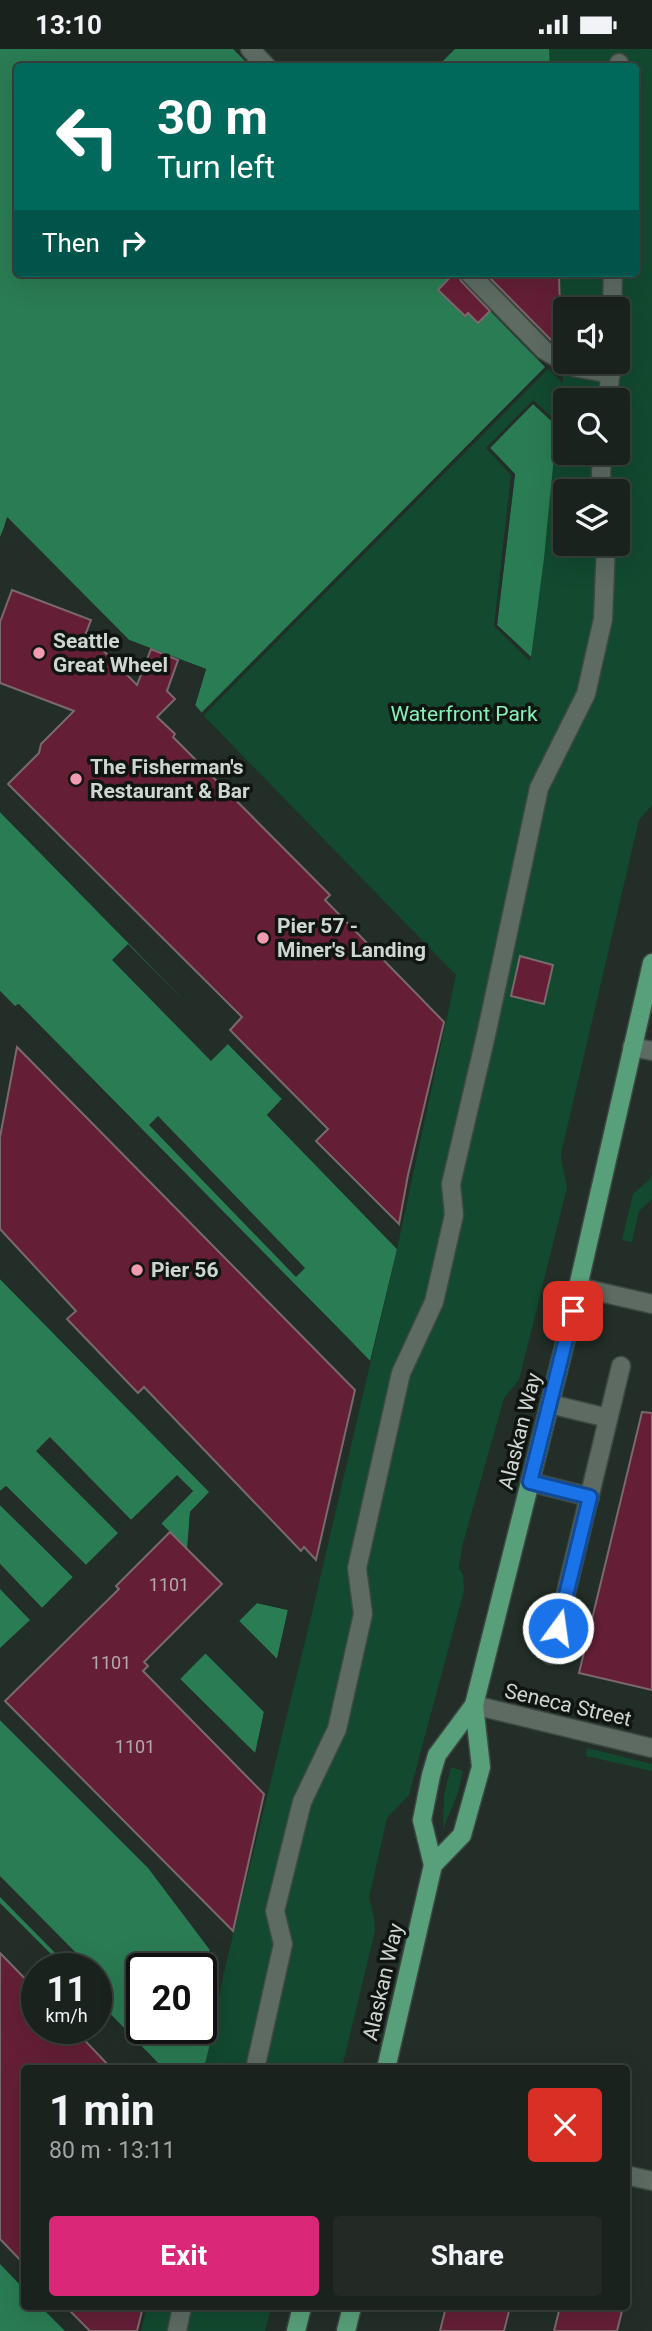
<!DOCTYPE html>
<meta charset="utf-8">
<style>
:root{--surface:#1a221d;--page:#232a26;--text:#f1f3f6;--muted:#9fa4a4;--line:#383f3b;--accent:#db2777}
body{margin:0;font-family:Roboto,sans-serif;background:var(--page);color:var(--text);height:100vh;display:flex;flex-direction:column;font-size:26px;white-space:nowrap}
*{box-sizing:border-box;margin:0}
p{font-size:23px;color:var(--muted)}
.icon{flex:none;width:38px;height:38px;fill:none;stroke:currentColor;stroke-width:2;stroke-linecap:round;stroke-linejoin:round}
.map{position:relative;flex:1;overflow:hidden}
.details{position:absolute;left:21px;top:2016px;width:609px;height:245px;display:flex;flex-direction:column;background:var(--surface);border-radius:7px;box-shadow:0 7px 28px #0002,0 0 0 2px var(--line)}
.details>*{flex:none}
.banner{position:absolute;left:14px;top:14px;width:625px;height:214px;border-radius:7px;box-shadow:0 7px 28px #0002,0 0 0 2px var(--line);background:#00695c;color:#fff;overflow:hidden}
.fabs{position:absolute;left:553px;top:248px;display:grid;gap:14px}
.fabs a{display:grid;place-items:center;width:77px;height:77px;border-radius:7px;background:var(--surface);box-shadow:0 7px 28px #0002,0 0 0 2px var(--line);font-size:35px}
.speed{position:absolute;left:21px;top:1904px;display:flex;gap:14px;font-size:35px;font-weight:700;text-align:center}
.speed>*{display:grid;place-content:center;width:91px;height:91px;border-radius:50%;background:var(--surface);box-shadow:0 7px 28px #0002,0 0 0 2px var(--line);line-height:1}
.speed small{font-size:18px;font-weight:400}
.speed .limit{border:4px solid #111;border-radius:10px;background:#fff;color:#111}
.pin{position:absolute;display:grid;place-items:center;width:60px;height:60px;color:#fff;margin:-30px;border-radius:14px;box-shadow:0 4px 10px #0006}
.me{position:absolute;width:77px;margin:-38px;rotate:14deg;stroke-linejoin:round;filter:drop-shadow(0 0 5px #0008)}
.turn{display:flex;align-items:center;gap:24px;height:147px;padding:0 28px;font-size:32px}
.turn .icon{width:91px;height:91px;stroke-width:2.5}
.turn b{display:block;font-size:49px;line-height:60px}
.then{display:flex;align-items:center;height:66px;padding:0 28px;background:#0003;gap:14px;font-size:26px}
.round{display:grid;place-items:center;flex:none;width:74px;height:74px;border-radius:7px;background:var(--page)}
.overview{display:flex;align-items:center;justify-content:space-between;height:119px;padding:0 28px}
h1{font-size:42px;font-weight:700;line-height:52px}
.primary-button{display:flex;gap:14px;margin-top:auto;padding:14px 28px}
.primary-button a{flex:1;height:80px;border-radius:7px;background:var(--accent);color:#fff;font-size:28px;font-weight:700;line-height:80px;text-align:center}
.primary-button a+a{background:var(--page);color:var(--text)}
.status{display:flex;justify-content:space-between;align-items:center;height:49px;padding:0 35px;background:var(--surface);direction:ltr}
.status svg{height:19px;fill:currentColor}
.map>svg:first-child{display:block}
.green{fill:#12492f;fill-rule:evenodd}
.water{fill:#2a7c54;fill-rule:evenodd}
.pier{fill:#222e27;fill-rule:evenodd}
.building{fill:#641f36;stroke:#7a696d;stroke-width:2}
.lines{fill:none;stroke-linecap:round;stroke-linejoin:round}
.minor-casing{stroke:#3e4942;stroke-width:21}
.major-casing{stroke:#3e4942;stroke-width:21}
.minor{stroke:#5d6b63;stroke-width:18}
.major{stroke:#58a07b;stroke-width:18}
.route-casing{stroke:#114b97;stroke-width:18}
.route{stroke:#1a73e8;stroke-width:12}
.poi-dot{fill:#f19ab1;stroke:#101512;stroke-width:2.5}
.labels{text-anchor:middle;stroke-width:7;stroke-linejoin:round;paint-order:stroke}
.number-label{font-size:18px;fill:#b4a8aa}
.poi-label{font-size:21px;font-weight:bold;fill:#ced6d1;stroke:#101512;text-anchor:start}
.park-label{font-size:21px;fill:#84f1b7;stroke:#101512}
.street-label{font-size:21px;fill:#ced6d1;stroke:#101512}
</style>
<div class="status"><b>13:10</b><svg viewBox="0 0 49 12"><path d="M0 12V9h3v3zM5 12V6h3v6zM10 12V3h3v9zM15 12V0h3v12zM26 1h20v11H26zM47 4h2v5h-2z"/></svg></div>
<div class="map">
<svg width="652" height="2282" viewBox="0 0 652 2282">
<rect width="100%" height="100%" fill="#222e27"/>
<g class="green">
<path d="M549 0H652V756L639 771 561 1105C561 1117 566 1127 567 1139L519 1331 504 1349 462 1498 459 1519 463 1526 464 1542 409 1746 387 1769 369 1849 374 1868 375 1882 342 2019H204L213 1983 224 1923 311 1568 397 1200 456 926 201 664 546 318 563 334 560 224H635V18L550 17ZM565 261H618V313H565ZM565 352H618V404H565ZM565 443H618V495H565Z"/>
<path d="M652 1125V1150L639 1162 632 1193 622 1191 633 1145 649 1131Z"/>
<path d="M587 1699 652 1715V1722L586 1707Z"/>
<path d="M451 1718 463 1722 458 1744 443 1780 444 1746Z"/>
<path d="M147 2258H271L265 2282H141Z"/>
</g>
<g class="water">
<path d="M0 0H233L250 17 18 18V224H453L546 318 201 664 195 657 206 620 129 591 8 469 0 488Z"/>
<path d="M455 0H549L550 17H448L443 12Z"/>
<path d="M533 355 557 377 544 509 531 608 497 576 515 425 490 399Z"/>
<path d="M0 763 282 1050 267 1066 397 1200 370 1312 19 955 15 958 0 942Z"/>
<path d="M0 1230 210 1443 190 1463 188 1501 161 1474 193 1442 177 1427 131 1471 49 1389 37 1402 119 1484 86 1516 6 1437 0 1442Z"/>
<path d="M0 1456 73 1528 42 1559 0 1515Z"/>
<path d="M0 1540 30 1571 0 1599Z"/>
<path d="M257 1554 288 1561 277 1610 239 1572Z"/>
<path d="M205 1604 264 1663 256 1705 180 1630Z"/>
<path d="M0 1671 149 1819 210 1901 224 1923 213 1983 204 2019H163L96 1950V1920H66L0 1854ZM142 1920H201V1979H142Z"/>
<path d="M0 2215 24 2240V2258H41L65 2282H0Z"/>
</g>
<g class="pier">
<path d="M453 224H457L548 315V320L203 667 199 666 191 657 202 622 127 594 9 475 3 490 0 492 7 468 129 591 206 620 195 656 202 664 545 318Z"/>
<path d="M533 351 557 373V377L533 355 490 399 515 425 497 576 531 608 530 612 494 577 511 426 486 399Z"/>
<path d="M0 760 284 1048 285 1052 272 1066 398 1196 397 1200 267 1066 282 1050 228 995 211 1012 112 911 128 895 184 951 0 763Z"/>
<path d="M0 942 15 957 18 955 351 1292 370 1312V1315L18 960H13L0 947Z"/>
<path d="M158 1067 305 1219 296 1228 149 1076Z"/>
<path d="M0 1226 212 1441V1445L193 1465 190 1504H185L157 1475 188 1442 177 1431 133 1474 130 1475 50 1393 41 1402 122 1483 121 1487 86 1519 5 1441 0 1445V1442L6 1437 86 1516 118 1484 36 1402 50 1388 131 1471 177 1426 193 1442 161 1475 187 1500 190 1463 209 1443 0 1230Z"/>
<path d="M0 1453 77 1527 76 1531 44 1563 40 1562 0 1520V1515L42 1559 73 1528 0 1456Z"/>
<path d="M257 1550 291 1560 281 1611 278 1613H275L235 1573 236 1570ZM257 1554 288 1561 277 1610 239 1572Z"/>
<path d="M205 1600 268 1661 257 1708 253 1707 177 1631V1627ZM206 1604 264 1663 255 1704 180 1630Z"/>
<path d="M0 1668 151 1817 213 1899 225 1918 214 1977 201 1960V1920H197L210 1901 148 1819 0 1671Z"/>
<path d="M0 1827 92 1920H71L0 1848Z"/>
</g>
<g class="building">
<path d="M454 224H458L461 232 490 262 478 274 468 264 465 267 438 241Z"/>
<path d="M485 224H559L561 298 554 294Z"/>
<path d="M12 541 91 571 86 584 137 636 151 600 178 611 167 642 175 650 157 668 175 685 173 688 330 846 325 851 444 973 408 1126 399 1175 316 1092 328 1080 230 981 242 968 8 735 39 704 41 695 74 662 0 634V573Z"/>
<path d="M520 907 553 916 544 955 511 947Z"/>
<path d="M17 998 355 1341 316 1511 304 1498 301 1502 144 1338 138 1344 67 1270 76 1262 0 1180V1088Z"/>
<path d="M642 1363 652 1364V1641L579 1624Z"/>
<path d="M170 1483 222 1535 144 1613 148 1617 143 1622 264 1745 233 1882 5 1652 119 1540 116 1537Z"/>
<path d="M0 1904 37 1942V1979H73L112 2020H24V2215L0 2190Z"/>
<path d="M66 2258H143L137 2282H90Z"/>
<path d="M446 2258H510L504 2282H440Z"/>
<path d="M560 2258H623L617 2282H554Z"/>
</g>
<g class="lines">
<defs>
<g id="minor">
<path d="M250 0 267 18"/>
<path d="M619 18V14"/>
<path d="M469 224 544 301 573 318 611 325"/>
<path d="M612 261 613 224"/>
<path d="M608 352 611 313"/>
<path d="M602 443 601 423 603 404"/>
<path d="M632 998 652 1002"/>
<path d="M578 1238 652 1255"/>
<path d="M550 1355 608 1369"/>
<path d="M530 1433 590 1448"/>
<path d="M551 1606 621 1317"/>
<path d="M474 1656 652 1699"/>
<path d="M255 2020 283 1895 275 1862 302 1753 337 1680 363 1565 357 1519 394 1355 401 1324 434 1253 454 1166 451 1135 486 986 539 739 586 645 603 570 606 495"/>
<path d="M626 2126 652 2132"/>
<path d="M177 2282 182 2258"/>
</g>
<g id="major">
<path d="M433 1816 462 1786 481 1718 474 1656 567 1286 652 914"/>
<path d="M386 2020 433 1816 422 1771 431 1726 437 1706 474 1656"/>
<path d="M296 2282 302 2258"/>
<path d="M346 2282 352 2258"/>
</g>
</defs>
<use href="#minor" class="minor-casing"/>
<use href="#major" class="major-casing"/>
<use href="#minor" class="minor"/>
<use href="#major" class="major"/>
</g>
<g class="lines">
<defs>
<path id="route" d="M558 1579 590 1448 530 1433 573 1262"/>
</defs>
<use href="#route" class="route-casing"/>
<use href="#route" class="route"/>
</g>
<g class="poi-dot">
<circle cx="39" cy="604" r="7"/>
<circle cx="76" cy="730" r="7"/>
<circle cx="263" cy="889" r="7"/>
<circle cx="137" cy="1221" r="7"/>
</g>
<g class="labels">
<g class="number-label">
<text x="169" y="1542">1101</text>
<text x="111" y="1620">1101</text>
<text x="135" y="1704">1101</text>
</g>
<g class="poi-label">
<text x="53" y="599">Seattle<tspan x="53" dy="24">Great Wheel</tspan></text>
<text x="90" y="725">The Fisherman's<tspan x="90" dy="24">Restaurant &amp; Bar</tspan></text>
<text x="277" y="884">Pier 57 -<tspan x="277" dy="24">Miner's Landing</tspan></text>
<text x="151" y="1228">Pier 56</text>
</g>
<g class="park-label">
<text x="464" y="672">Waterfront Park</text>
</g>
<g class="street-label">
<text transform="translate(520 1382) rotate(-76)" y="7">Alaskan Way</text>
<text transform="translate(568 1656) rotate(13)" y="7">Seneca Street</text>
<text transform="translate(383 1933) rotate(-77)" y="7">Alaskan Way</text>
</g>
</g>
</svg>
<div class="fabs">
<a><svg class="icon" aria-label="sound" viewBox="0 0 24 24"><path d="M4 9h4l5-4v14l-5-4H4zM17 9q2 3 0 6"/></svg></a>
<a><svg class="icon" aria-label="search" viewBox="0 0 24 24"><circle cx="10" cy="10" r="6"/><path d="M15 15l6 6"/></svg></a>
<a><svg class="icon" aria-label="layers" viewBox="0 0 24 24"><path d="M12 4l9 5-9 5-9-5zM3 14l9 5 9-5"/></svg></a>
</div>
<div class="speed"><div>11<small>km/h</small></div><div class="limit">20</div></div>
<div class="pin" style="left:573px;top:1262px;background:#d93025"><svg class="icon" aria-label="arrive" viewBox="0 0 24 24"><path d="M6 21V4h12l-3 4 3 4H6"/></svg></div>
<svg class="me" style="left:558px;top:1579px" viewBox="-20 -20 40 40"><circle r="17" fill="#1a73e8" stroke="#fff" stroke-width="3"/><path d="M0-11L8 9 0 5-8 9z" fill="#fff"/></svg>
<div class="banner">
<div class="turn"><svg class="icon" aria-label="left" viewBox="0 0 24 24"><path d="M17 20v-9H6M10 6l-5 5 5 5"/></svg><div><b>30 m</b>Turn left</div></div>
<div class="then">Then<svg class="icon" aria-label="right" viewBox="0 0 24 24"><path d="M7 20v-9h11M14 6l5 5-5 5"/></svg></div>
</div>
<section class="details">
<div class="overview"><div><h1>1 min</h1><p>80 m · 13:11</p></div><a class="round" style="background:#d93025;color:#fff"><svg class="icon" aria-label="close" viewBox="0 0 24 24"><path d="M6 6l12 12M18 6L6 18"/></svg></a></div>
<div class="primary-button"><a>Exit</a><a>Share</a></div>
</section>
</div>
